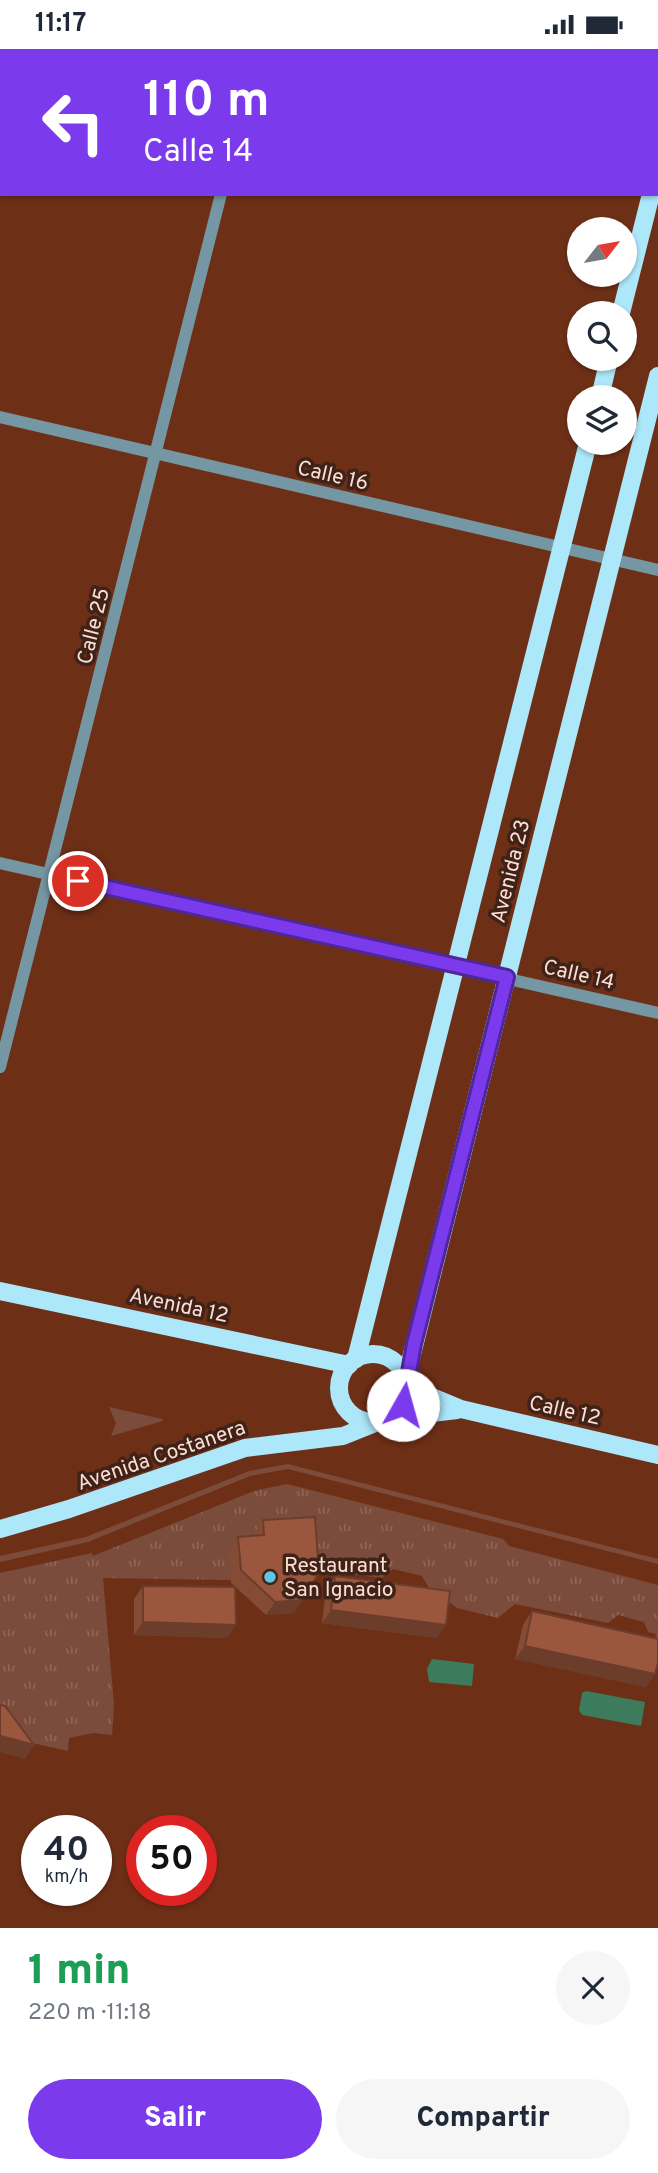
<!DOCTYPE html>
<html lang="es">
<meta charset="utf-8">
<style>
:root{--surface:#fff;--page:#f6f6f7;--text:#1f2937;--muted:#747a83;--accent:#7c3aed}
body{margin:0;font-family:Overpass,sans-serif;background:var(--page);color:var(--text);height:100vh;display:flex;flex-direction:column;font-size:26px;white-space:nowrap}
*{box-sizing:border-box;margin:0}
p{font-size:23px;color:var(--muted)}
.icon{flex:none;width:38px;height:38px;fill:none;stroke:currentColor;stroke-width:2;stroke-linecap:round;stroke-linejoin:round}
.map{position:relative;height:1879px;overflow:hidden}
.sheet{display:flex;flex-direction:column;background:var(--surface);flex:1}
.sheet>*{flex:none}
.guide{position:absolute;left:0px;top:0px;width:658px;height:147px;box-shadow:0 2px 5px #0004;background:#7c3aed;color:#fff;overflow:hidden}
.needle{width:46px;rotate:59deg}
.controls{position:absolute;left:567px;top:168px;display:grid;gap:14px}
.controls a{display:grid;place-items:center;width:70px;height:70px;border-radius:50%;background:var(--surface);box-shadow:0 2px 5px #0004;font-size:35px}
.speed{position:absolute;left:21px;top:1766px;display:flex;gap:14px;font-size:35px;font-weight:700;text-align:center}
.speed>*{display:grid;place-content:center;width:91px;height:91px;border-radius:50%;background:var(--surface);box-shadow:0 2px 5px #0004;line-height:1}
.speed small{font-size:18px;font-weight:400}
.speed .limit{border:10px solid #d22;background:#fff;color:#111}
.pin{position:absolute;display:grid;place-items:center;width:60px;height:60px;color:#fff;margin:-30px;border:4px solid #fff;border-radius:50%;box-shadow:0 2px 7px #0007}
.me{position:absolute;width:77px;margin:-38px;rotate:7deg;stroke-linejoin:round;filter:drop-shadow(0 0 5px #0008)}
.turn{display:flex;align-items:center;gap:24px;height:147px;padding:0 28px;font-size:32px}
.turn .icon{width:91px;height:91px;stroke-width:2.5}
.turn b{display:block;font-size:49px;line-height:60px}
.round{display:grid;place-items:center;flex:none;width:74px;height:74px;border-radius:37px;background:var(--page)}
.headline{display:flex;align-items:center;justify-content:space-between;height:119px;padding:0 28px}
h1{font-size:42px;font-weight:800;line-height:52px;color:#1e9e55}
.cta{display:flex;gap:14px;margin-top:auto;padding:14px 28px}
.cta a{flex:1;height:80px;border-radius:42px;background:var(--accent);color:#fff;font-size:28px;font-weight:800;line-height:80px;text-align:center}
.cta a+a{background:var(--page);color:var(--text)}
.status{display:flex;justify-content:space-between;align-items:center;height:49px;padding:0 35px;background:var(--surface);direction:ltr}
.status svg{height:19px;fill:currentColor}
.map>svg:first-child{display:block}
.green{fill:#7b4c3b}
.park{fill:url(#park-tufts)}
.water{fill:#3c7c5d}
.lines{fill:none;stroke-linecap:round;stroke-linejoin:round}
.minor{stroke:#7497a3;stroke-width:12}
.major{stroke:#ace7fa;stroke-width:18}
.wall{fill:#844b35}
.shaded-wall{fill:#6c3d2b}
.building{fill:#9a573e;stroke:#6c3d2b;stroke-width:2}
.route-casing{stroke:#51269a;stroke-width:18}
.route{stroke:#7c3aed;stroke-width:12}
.poi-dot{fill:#5cc7e7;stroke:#3f2218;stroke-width:2.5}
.labels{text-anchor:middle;stroke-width:7;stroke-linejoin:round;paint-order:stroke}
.street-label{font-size:21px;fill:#feded3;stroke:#3f2218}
.poi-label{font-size:21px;fill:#feded3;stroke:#3f2218;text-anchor:start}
</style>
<div class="status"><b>11:17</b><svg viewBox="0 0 49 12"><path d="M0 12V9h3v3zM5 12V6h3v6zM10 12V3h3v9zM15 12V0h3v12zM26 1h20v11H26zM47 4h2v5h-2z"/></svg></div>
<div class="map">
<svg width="658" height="1879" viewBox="0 0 658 1879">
<defs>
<pattern id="park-tufts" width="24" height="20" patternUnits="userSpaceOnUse" patternTransform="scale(1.75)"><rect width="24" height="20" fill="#7b4c3b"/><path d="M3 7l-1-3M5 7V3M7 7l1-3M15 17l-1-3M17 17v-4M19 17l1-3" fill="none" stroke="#8f6556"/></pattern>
</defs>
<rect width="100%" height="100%" fill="#6e2f17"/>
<g class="green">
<path d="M109 1358 162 1370 163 1372 111 1387 116 1374Z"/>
<path d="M288 1415 658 1510V1515L288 1420 250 1427 88 1493 0 1513V1507L86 1488 249 1422Z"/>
</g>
<path class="park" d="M287 1435 503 1490 509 1497 658 1536V1615V1605L653 1604 656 1585 648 1583 644 1573 618 1566 608 1574 515 1555 498 1569 457 1559 442 1547 433 1546 422 1527 393 1520 382 1529 308 1520 255 1484V1500L231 1531 103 1529 114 1656 112 1686 93 1684 69 1689 68 1702 32 1694 5 1657 0 1656V1524L92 1504 93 1507 254 1442Z"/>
<g class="water">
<path d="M432 1610 474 1615 472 1637 429 1633 427 1620Z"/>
<path d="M586 1642 645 1653 641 1677 582 1666 579 1661 582 1644Z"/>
</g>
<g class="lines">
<g class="minor">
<path d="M215 0 222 2"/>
<path d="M257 2 258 0"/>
<path d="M656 100 658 101"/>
<path d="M0 368 658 521"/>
<path d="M0 814 658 964"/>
<path d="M0 1018 221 145"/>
</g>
<g class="major">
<path d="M656 124 658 117"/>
<path d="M621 264 651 145"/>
<path d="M600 348 609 310"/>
<path d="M0 1242 349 1316"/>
<circle cx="373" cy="1339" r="34"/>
<path d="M356 1310 588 394"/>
<path d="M406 1329 658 327"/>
<path d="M408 1338 461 1360 658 1406"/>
<path d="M390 1369 457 1361"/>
<path d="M0 1480 69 1460 245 1399 343 1387 378 1373"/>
</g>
</g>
<g class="wall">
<path d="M263 1471 294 1564 266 1566 231 1534 229 1502 238 1488 254 1487V1484Z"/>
<path d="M335 1527 437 1589 322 1574 326 1540Z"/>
<path d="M143 1537 227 1589 134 1586V1550Z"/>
<path d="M532 1562 655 1625 646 1638 515 1610 523 1576Z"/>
</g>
<g class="shaded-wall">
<path d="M303 1551 294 1564 266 1566 275 1553Z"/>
<path d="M331 1561 446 1576 437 1589 322 1574Z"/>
<path d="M143 1573 236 1576 227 1589 134 1586Z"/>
<path d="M525 1597 655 1625 646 1638 515 1610Z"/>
<path d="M1 1687 34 1696 25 1710 0 1703Z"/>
</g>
<g class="building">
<path d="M315 1468 319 1523 303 1551 275 1553 241 1521 238 1488 264 1486 263 1471Z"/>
<path d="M335 1527 450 1542 446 1576 331 1561Z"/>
<path d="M143 1537 235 1538 236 1576 143 1573Z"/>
<path d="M532 1562 658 1590V1613L655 1625 525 1597Z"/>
<path d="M0 1656 5 1657 34 1696 1 1687 0 1693Z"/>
</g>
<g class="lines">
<defs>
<path id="route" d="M78 832 507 928 414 1295 403 1356"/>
</defs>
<use href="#route" class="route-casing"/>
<use href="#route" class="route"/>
</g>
<circle class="poi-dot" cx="270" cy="1528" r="7"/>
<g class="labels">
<g class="street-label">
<text transform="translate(333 426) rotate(13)" y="7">Calle 16</text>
<text transform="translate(93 577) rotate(-76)" y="7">Calle 25</text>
<text transform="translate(510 822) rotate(-76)" y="7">Avenida 23</text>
<text transform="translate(579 925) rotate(13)" y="7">Calle 14</text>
<text transform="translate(179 1256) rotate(12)" y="7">Avenida 12</text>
<text transform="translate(565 1361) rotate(13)" y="7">Calle 12</text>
<text transform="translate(161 1406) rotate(-19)" y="7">Avenida Costanera</text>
</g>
<g class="poi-label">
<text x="284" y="1523">Restaurant<tspan x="284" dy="24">San Ignacio</tspan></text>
</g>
</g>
</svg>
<div class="controls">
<a><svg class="needle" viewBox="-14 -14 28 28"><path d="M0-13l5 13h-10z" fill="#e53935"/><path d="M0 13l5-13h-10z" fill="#747a83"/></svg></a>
<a><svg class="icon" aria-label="search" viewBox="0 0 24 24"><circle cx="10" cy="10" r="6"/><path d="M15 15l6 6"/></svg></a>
<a><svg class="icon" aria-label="layers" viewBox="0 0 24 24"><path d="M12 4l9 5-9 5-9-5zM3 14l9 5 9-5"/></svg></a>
</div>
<div class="speed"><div>40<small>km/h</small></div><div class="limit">50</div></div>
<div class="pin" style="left:78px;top:832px;background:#d93025"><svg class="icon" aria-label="arrive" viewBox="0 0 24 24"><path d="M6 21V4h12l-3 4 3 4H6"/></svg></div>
<svg class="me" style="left:403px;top:1356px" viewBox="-20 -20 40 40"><circle r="19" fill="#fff"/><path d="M0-13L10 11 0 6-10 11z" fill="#7c3aed"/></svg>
<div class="guide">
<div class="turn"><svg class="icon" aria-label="left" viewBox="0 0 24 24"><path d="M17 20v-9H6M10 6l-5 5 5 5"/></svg><div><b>110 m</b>Calle 14</div></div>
</div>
</div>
<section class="sheet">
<div class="headline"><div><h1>1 min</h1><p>220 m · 11:18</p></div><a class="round"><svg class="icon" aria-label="close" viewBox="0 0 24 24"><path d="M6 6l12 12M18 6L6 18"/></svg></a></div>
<div class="cta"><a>Salir</a><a>Compartir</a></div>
</section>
